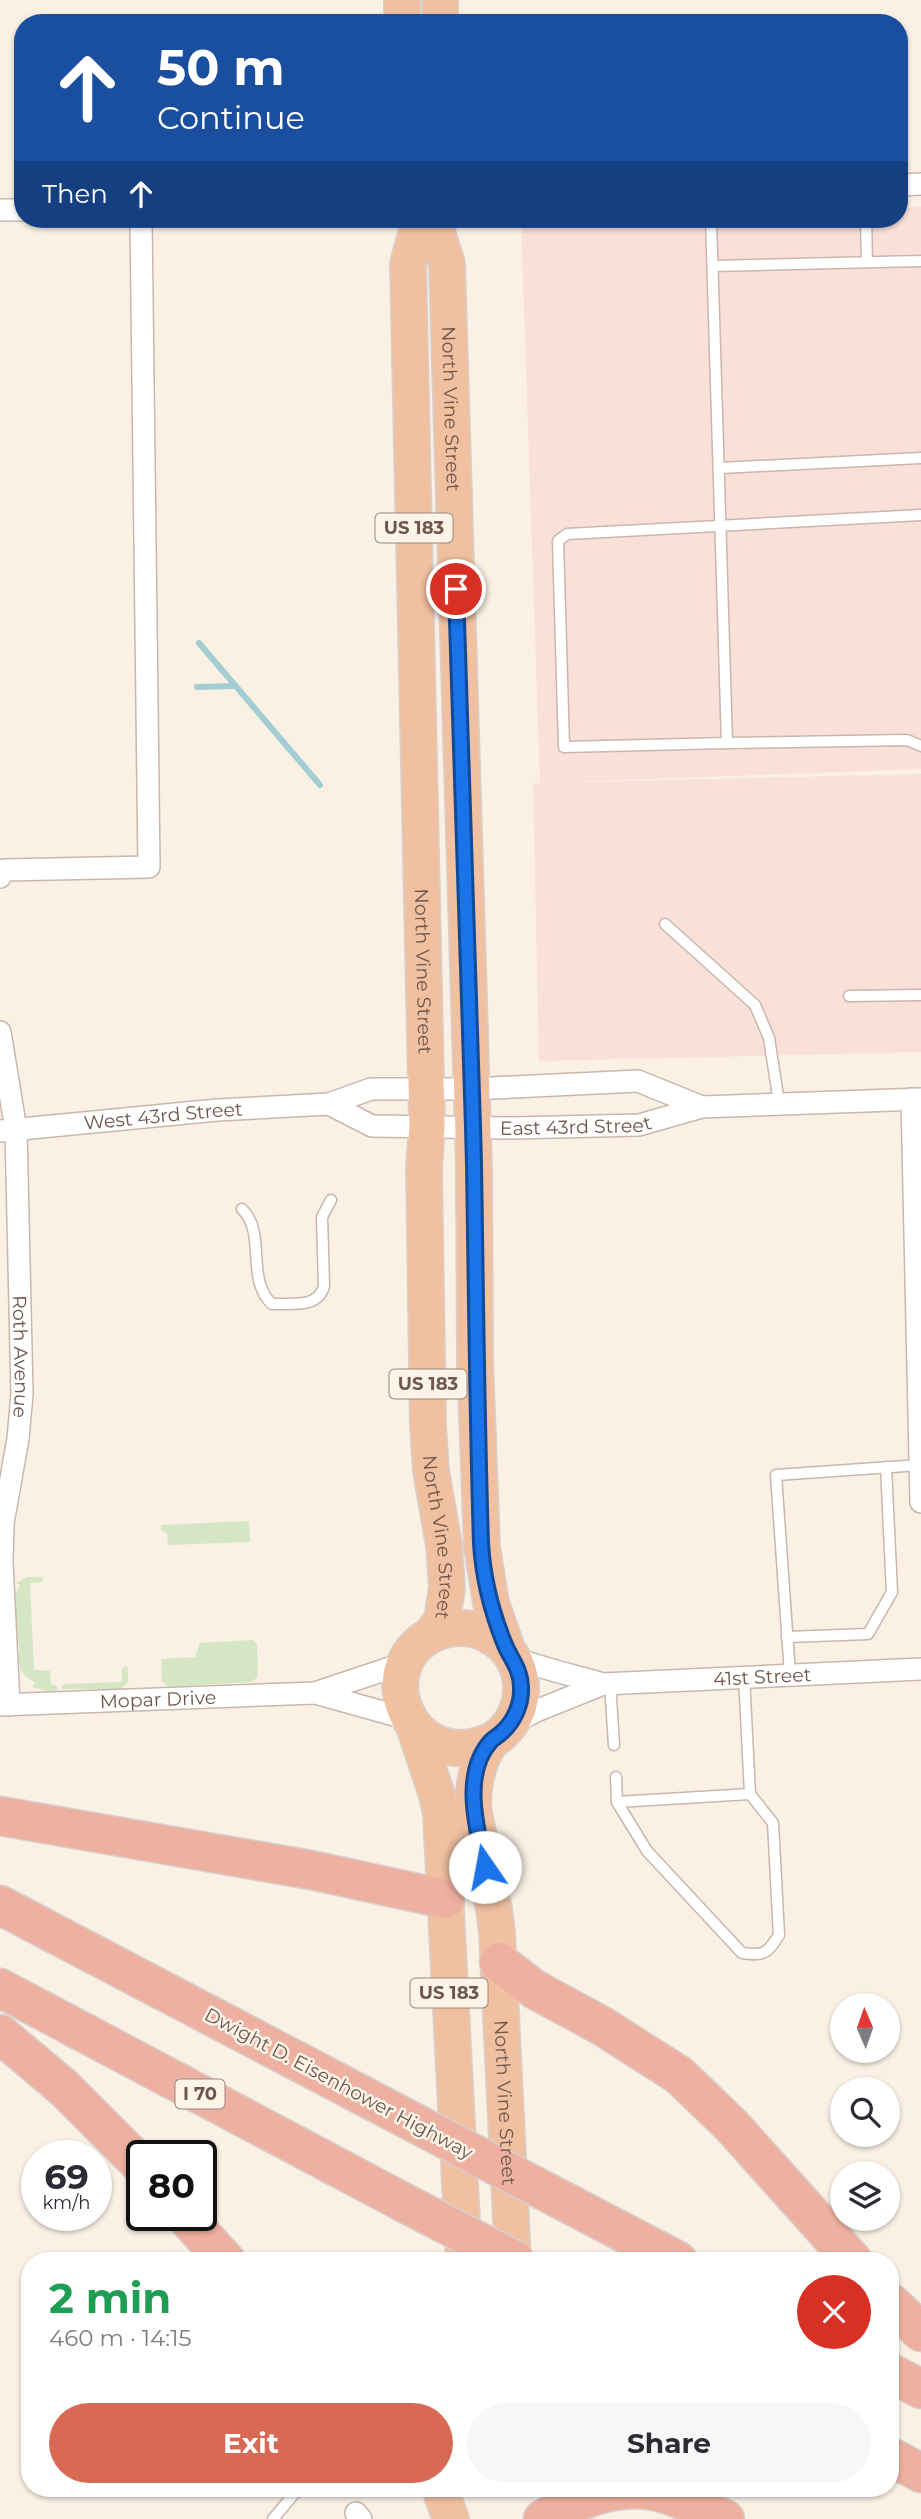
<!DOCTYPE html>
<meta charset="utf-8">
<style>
:root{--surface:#fff;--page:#f7f7f7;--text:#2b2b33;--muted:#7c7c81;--accent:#d86954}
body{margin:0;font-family:Montserrat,sans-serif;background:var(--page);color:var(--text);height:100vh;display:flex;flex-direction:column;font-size:26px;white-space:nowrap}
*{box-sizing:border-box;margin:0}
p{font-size:23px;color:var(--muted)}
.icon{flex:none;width:38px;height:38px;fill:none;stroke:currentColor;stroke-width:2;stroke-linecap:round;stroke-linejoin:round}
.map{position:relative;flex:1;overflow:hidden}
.drawer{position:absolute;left:21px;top:2252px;width:878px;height:245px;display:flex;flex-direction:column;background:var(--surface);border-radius:28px;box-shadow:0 2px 5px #0004}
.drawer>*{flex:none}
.hud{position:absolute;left:14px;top:14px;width:894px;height:214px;border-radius:28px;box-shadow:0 2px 5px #0004;background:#1a4fa0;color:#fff;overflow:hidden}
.needle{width:46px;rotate:358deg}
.fabs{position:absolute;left:830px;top:1993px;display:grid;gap:14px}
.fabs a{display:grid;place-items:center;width:70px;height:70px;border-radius:50%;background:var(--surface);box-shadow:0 2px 5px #0004;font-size:35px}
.speed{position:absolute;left:21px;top:2140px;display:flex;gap:14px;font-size:35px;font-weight:700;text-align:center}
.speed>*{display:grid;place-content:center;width:91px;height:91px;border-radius:50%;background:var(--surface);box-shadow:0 2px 5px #0004;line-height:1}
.speed small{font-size:18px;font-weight:400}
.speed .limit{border:4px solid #111;border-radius:10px;background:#fff;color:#111}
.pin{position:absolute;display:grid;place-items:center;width:60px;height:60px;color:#fff;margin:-30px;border:4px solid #fff;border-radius:50%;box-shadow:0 2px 7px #0007}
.me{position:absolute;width:77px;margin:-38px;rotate:348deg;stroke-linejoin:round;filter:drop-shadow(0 0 5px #0008)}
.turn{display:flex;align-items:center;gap:24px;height:147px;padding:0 28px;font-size:32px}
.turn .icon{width:91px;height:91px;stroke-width:2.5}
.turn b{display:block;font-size:49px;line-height:60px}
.then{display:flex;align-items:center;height:66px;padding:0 28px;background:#0003;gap:14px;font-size:26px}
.round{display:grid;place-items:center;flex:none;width:74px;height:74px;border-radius:37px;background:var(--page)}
.overview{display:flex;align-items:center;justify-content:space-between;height:119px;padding:0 28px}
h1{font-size:42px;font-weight:700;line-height:52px;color:#1e9e55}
.action{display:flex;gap:14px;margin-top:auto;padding:14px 28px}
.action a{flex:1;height:80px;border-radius:42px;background:var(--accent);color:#fff;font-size:28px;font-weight:700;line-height:80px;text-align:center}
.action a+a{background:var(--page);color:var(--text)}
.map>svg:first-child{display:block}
.commercial{fill:#f9e0d8}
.green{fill:#d4e6c4}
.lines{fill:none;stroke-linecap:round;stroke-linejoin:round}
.stream{stroke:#a2cdd2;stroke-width:6}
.service-casing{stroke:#c9b7ab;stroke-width:13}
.minor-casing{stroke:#c9b7ab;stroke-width:24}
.trunk-casing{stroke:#d7d0cd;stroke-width:38}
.motorway-casing{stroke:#d7d0cd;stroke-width:41}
.service{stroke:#fff;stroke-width:10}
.minor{stroke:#fff;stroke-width:21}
.trunk{stroke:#f0c0a1;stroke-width:35}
.motorway{stroke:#eeb0a0;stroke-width:38}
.motorway-bridge-casing{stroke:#d7d0cd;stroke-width:41;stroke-linecap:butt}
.motorway-bridge{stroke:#eeb0a0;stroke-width:38}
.route-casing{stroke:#114b97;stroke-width:18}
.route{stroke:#1a73e8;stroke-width:12}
.labels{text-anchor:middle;stroke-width:5;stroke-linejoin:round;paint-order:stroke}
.shield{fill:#fdf4e9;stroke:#9a857b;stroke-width:2}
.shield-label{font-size:18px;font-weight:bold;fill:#6f564c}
.street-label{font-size:19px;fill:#6f564c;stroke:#fdf4e9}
</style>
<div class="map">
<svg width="921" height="2519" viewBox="0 0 921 2519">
<rect width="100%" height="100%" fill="#faf0e4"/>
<path class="commercial" d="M921 207V769L541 783 921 774V1052L539 1061 533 783H540L521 221 900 219V208Z"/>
<g class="green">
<path d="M249 1521 250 1542 168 1545 167 1533 161 1530V1525Z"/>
<path d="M27 1577H43V1582L30 1583 34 1670 50 1671 51 1684 57 1686V1690L51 1692 32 1687 35 1683C31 1680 25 1676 22 1672 17 1662 20 1654 19 1645 18 1626 9 1603 20 1585L16 1583Z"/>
<path d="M252 1640 257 1644 258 1676 252 1682 169 1687 162 1681 161 1659 195 1657 200 1643Z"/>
<path d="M125 1666 128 1668V1682L121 1689H62V1686L66 1684 122 1682V1668Z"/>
</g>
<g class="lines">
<g class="stream">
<path d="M199 643 320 785"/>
<path d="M197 687 236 686"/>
</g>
<defs>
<g id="service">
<path d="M711 219 727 743 907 740 921 746"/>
<path d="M866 219 867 262"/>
<path d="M713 266 921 261"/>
<path d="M720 468 921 458"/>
<path d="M727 743 564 747 558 541 567 534 921 515"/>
<path d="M665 924 755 1005 769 1038 779 1103"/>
<path d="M849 996 921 995"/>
<path d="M242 1209C267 1233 245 1279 272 1304 291 1303 318 1309 324 1286L322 1217 331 1200"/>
<path d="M787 1637 868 1634 892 1592 886 1467"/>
<path d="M790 1674 776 1475 920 1465"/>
<path d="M610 1683 614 1745"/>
<path d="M616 1777 617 1802 647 1851 742 1953C764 1956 767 1954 779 1935L773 1823 750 1794 744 1676"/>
<path d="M617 1802 750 1794"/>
<path d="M273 2519 299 2488"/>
</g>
<g id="minor">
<path d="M900 185 921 184"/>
<path d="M0 210H23"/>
<path d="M0 877 4 870 149 867 141 219"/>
<path id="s1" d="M0 1032 16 1130 22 1394 18 1439 3 1523 2 1561 9 1705"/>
<path d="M912 1099 921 1502"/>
<path id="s2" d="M329 1104 372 1126 515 1128 639 1125 702 1107 921 1099"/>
<path id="s3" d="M0 1131 217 1110 329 1104 371 1089H471L638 1081 702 1107"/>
<path d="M513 1657C542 1669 573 1675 603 1684"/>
<path d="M315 1693 408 1719"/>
<path id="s4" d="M0 1705 315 1693 405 1663"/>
<path id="s5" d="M512 1724 536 1711 603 1684 921 1669"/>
<path d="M356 2513 361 2519"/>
</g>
<g id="trunk">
<path d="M402 0V23"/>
<path d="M440 0V23"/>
<path id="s6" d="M420 219 408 264 427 1127 424 1168 428 1426 431 1471 444 1545 447 1588 442 1620 431 1635"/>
<path id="s7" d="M433 219 447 264 474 1168 475 1362 482 1547 491 1603 507 1649"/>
<path d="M415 1729 437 1795 441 1814 464 2261"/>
<path id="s8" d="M491 1741C407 1778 363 1658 441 1631 456 1626 474 1627 488 1635 507 1644 520 1664 521 1685 522 1703 515 1721 502 1733 498 1737 493 1739 490 1743 476 1763 473 1786 473 1809L494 1909 497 1933 513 2261"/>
<path d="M442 2488V2495L451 2519"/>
</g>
<g id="motorway">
<path d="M0 1816 311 1870 445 1899"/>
<path d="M0 1905 392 2111"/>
<path d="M499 1962 534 1989 602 2026 679 2075 732 2126 853 2261"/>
<path d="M0 1988 399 2200"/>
<path d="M0 2034 64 2088 142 2166"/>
<path d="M573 2206 678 2261"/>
<path d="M185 2216 226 2261"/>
<path d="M891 2303 921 2332"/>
<path d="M891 2373 921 2389"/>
<path d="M891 2457 921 2473"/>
<path d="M543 2519C578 2500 618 2482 659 2492 682 2498 704 2510 725 2519"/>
</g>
</defs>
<use href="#service" class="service-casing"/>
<use href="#minor" class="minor-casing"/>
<use href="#trunk" class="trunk-casing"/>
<use href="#motorway" class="motorway-casing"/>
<use href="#service" class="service"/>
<use href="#minor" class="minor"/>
<use href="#trunk" class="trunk"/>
<use href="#motorway" class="motorway"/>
<defs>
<g id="motorway-bridge">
<path d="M392 2111 573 2206"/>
<path d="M399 2200 516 2261"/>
</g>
</defs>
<use href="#motorway-bridge" class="motorway-bridge-casing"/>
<use href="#motorway-bridge" class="motorway-bridge"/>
</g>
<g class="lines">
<defs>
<path id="route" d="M456 589C461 780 469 972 474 1164 476 1291 477 1417 481 1543 483 1578 492 1613 505 1645 511 1659 521 1670 521 1687 522 1704 514 1722 501 1733 498 1736 494 1738 491 1741 461 1774 477 1829 485 1867"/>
</defs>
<use href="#route" class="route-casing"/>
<use href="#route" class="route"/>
</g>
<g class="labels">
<g class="shield">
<rect x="375.5" y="513.5" width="77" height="29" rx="5"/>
<rect x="389.5" y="1369.5" width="77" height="29" rx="5"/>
<rect x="410.5" y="1978.5" width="77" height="29" rx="5"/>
<rect x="175.5" y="2079.5" width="49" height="29" rx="5"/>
</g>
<g class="shield-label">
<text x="414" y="534">US 183</text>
<text x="428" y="1390">US 183</text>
<text x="449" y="1999">US 183</text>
<text x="200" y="2100">I 70</text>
</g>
<g class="street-label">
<text dy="7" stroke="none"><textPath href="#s7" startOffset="192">North Vine Street</textPath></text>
<text dy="7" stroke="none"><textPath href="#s6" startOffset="754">North Vine Street</textPath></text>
<text dy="7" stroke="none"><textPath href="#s3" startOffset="164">West 43rd Street</textPath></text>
<text dy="7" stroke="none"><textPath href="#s2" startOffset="252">East 43rd Street</textPath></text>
<text dy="7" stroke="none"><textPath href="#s1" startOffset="326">Roth Avenue</textPath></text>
<text dy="7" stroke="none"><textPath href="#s6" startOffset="1321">North Vine Street</textPath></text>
<text dy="7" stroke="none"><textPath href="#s5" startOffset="259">41st Street</textPath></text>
<text dy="7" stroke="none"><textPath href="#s4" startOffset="158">Mopar Drive</textPath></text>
<text transform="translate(339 2083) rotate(28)" y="7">Dwight D. Eisenhower Highway</text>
<text dy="7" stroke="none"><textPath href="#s8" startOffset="746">North Vine Street</textPath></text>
</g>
</g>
</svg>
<div class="fabs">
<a><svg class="needle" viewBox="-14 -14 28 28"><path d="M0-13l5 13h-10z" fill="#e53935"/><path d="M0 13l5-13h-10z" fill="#7c7c81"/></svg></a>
<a><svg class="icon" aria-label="search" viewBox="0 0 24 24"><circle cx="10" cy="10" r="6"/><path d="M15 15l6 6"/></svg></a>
<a><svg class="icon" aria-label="layers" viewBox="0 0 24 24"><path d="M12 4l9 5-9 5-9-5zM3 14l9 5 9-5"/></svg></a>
</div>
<div class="speed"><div>69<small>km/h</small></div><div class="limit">80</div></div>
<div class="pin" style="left:456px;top:589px;background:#d93025"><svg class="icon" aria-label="arrive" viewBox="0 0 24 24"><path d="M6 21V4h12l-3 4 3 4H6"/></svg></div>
<svg class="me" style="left:485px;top:1867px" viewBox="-20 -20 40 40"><circle r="19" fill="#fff"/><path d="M0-13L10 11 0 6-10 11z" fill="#1a73e8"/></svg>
<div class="hud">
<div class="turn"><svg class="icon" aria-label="ahead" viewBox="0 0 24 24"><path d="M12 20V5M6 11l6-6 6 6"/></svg><div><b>50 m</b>Continue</div></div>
<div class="then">Then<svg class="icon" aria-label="ahead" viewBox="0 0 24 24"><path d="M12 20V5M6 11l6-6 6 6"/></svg></div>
</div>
<section class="drawer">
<div class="overview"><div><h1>2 min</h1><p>460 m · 14:15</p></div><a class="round" style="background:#d93025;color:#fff"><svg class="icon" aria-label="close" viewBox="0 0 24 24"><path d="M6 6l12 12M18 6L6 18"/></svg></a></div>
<div class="action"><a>Exit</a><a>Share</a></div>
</section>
</div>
